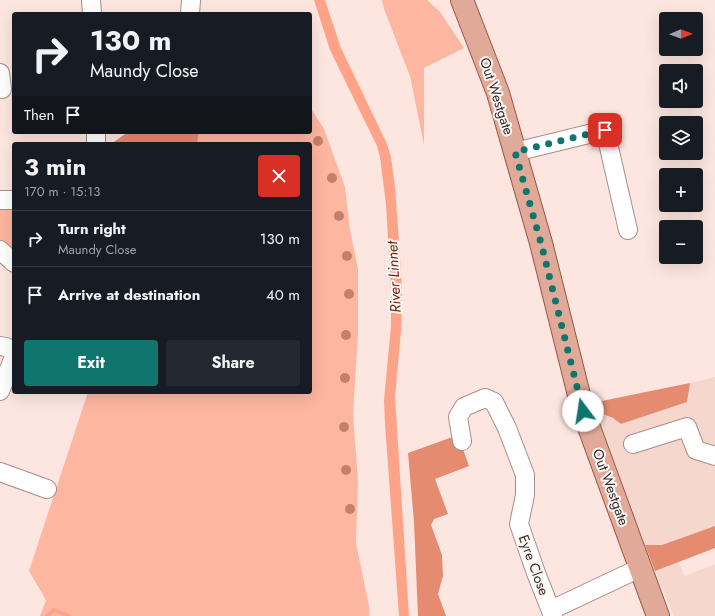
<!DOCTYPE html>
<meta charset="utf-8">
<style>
:root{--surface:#171b24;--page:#242831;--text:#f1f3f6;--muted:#9ea1a6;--line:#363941;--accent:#0f766e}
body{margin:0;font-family:Jost,sans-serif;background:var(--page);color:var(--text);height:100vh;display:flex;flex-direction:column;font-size:15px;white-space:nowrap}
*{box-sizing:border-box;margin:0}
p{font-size:13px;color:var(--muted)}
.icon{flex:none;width:22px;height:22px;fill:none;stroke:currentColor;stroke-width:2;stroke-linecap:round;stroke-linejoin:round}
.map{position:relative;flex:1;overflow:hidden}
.side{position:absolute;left:12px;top:142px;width:300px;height:252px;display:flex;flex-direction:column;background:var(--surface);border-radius:4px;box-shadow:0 4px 16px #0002}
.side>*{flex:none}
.top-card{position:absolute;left:12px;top:12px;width:300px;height:122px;border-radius:4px;box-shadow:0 4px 16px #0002;background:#171b24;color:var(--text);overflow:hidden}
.needle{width:26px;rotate:89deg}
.controls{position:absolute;left:659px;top:12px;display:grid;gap:8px}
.controls a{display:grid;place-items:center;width:44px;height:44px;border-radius:4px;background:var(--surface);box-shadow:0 4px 16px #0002;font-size:20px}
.pin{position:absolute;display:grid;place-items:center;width:34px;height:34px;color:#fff;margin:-17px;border-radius:8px;box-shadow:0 2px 6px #0006}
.me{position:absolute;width:44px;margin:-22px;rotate:346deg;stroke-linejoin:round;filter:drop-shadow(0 0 3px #0008)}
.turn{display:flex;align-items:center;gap:14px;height:84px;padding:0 12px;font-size:18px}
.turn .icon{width:52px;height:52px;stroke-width:2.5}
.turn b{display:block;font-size:28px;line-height:34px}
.then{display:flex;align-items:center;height:38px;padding:0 12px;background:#0003;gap:8px;font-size:15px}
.round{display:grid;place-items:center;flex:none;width:42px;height:42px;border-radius:4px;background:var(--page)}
.summary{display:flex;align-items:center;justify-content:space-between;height:68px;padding:0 12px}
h1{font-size:24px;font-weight:700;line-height:30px}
.primary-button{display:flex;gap:8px;margin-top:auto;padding:8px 12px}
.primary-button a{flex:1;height:46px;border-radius:4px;background:var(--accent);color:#fff;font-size:16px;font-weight:700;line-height:46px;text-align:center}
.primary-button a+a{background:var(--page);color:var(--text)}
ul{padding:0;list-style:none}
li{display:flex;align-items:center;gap:12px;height:56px;padding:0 12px;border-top:1px solid var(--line)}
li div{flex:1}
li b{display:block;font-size:15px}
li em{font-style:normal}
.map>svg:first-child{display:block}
.built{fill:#f6d7ce}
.green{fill:#fdb6a0}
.forest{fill:#e48b70}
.water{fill:#ffa388}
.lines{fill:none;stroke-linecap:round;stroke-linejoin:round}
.stream{stroke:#ffa388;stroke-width:4}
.minor-casing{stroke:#a59089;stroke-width:20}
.major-casing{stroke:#975845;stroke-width:24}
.minor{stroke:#fff;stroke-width:18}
.major{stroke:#e1a998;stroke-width:22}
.tree{fill:#c48168}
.route{stroke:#0f766e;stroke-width:7;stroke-dasharray:0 12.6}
.labels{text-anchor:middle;stroke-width:4;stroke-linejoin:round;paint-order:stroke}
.street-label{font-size:14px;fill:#342c29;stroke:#fcf7f6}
.water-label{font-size:15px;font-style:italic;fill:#722307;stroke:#fcf7f6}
</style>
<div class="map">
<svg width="715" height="616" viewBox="0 0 715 616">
<rect width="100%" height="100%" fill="#fde6df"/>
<g class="built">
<path d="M715 377V526L662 545H645L596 411 613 418 621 424 687 402 690 383Z"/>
<path d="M678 562 685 576 715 564V616H674L655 571Z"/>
</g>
<g class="green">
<path d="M382 0H427L440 12 464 48 424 68V145L410 76 384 9Z"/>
<path d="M310 107 324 129 345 187 350 230 358 269V333L353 415 358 481 356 543 369 606V616H40L46 600 29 571 88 392H310V144H197L199 132H310Z"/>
<path d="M0 204H14V255L0 243Z"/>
</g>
<g class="forest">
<path d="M128 132H199L197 144H111Z"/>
<path d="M690 383 687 402 621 424 613 418 596 411 592 403Z"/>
<path d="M458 435 469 466 435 479 448 514 434 519 431 525 442 555 443 576 438 594 446 616H418L414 522 408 453Z"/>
<path d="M715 526V548L655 571 645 545H662Z"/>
</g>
<path class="water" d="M314 0H325L341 48 387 144 391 157 395 187 401 271 402 296 401 331 395 397 409 616H399L385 424 384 400 391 326V290L386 205 380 157 377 146 330 50Z"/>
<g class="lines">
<path class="stream" d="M47 616 54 610 69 616"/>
<defs>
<g id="minor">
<path d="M91 0 92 14"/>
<path d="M190 14 191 0"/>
<path d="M0 73 2 89"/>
<path d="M96 132V144"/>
<path d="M515 152 605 130 628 230"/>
<path d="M0 200H14"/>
<path d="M0 250 14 263"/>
<path d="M0 346 6 347 14 352"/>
<path d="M0 391 14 357"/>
<path d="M462 441 458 417 464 407 485 398 494 402 507 428 525 475V495L519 524 536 573 553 616"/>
<path d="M633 444 687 427 696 450 715 456"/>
<path d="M0 472 47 489"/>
<path d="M551 610 640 568"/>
</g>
<path id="major" d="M462 0 498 93 541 243 583 411 658 616"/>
</defs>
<use href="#minor" class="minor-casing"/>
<use href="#major" class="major-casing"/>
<use href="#minor" class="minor"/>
<use href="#major" class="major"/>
</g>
<g class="tree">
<circle cx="318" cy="141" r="5"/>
<circle cx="332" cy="178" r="5"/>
<circle cx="339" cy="216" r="5"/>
<circle cx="347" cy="256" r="5"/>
<circle cx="349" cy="294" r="5"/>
<circle cx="346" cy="335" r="5"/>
<circle cx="345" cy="378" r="5"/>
<circle cx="344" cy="427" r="5"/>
<circle cx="346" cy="470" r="5"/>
<circle cx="350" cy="509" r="5"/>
</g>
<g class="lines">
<path class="route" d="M583 411 541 243 515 152 605 130"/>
</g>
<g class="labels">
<g class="street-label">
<text transform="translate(497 96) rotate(72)" y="5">Out Westgate</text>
<text transform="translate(611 487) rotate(70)" y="5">Out Westgate</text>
<text transform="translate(534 565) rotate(70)" y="5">Eyre Close</text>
</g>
<g class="water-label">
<text transform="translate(394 277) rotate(-93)" y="5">River Linnet</text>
</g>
</g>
</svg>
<div class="controls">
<a><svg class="needle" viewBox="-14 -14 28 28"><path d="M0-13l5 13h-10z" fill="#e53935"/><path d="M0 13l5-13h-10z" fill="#9ea1a6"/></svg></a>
<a><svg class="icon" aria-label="sound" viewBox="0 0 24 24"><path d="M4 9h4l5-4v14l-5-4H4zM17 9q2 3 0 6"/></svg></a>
<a><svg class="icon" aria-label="layers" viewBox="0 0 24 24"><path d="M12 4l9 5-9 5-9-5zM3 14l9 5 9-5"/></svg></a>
<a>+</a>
<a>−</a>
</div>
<div class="pin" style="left:605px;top:130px;background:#d93025"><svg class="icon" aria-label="arrive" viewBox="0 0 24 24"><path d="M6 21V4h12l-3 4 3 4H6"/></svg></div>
<svg class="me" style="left:583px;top:411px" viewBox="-20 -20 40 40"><circle r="19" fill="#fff"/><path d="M0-13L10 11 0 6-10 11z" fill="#0f766e"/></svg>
<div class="top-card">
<div class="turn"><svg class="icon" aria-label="right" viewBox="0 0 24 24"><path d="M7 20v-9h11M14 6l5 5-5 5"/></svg><div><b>130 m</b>Maundy Close</div></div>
<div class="then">Then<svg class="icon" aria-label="arrive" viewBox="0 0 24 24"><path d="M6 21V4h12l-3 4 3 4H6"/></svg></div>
</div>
<section class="side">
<div class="summary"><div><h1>3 min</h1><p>170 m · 15:13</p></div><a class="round" style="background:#d93025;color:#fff"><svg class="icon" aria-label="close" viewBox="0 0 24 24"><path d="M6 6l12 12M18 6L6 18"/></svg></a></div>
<ul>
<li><svg class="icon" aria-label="right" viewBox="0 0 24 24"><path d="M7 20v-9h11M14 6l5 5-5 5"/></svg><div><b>Turn right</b><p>Maundy Close</p></div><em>130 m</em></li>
<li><svg class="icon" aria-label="arrive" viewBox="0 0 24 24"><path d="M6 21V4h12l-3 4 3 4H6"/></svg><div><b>Arrive at destination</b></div><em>40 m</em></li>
</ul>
<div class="primary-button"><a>Exit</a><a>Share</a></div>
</section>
</div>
